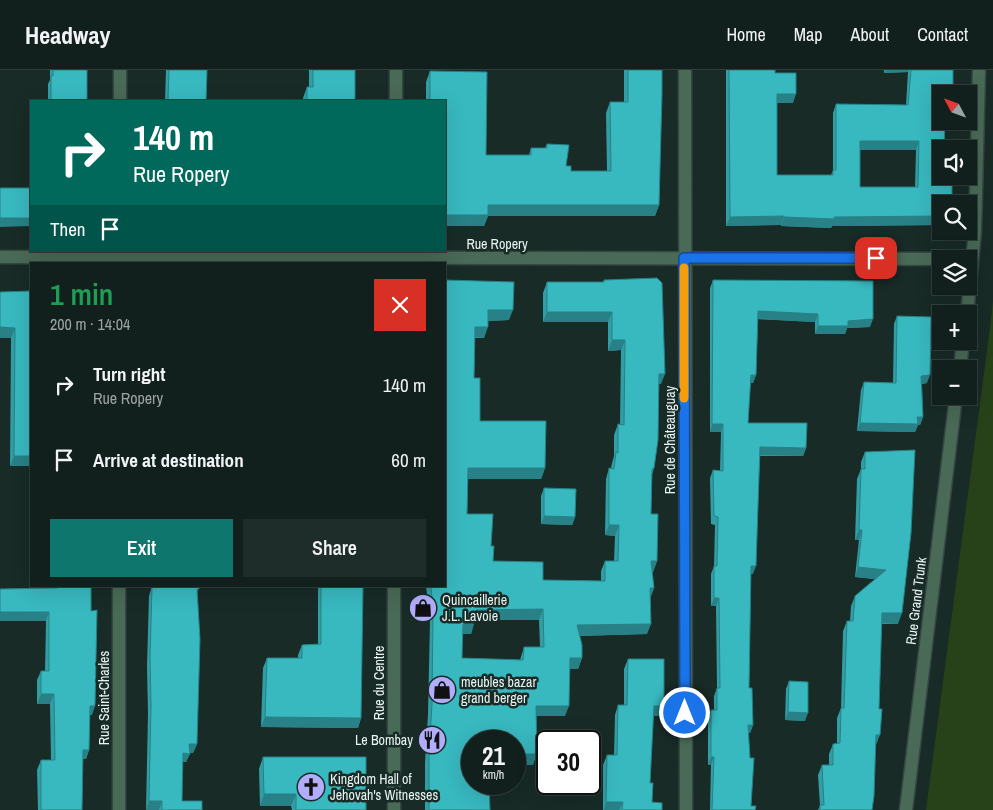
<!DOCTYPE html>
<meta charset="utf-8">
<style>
:root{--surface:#12201d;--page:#1f2d2a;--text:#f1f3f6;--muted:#9ca3a4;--line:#313e3b;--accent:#0f766e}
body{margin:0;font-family:"Archivo Narrow",sans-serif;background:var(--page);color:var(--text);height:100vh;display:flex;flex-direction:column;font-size:19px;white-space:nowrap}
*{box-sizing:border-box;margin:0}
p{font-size:16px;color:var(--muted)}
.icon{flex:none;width:28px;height:28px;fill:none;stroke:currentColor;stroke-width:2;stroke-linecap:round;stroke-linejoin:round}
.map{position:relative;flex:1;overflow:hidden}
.details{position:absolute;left:30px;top:192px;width:416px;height:325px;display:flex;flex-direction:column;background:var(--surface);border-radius:0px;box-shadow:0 5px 20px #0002,0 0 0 1px var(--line)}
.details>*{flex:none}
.hud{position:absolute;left:30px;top:30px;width:416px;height:152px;border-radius:0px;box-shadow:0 5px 20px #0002,0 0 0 1px var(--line);background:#00695c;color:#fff;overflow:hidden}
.needle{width:32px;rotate:311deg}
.controls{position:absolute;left:932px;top:15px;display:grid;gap:10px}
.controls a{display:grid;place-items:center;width:45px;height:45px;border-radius:0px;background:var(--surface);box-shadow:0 5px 20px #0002,0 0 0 1px var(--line);font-size:25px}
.speed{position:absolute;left:461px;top:660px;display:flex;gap:10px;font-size:25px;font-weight:700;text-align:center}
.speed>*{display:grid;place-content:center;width:65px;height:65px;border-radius:50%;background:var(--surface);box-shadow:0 5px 20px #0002,0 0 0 1px var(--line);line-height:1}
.speed small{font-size:12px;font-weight:400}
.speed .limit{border:2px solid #111;border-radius:8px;background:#fff;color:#111}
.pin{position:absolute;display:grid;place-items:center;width:42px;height:42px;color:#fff;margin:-21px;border-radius:10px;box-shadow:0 2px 8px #0006}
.me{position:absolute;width:55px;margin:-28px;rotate:0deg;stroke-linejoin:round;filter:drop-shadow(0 0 4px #0008)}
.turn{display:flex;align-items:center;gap:18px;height:105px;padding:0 20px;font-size:22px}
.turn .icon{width:65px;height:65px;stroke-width:2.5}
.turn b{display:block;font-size:35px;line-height:42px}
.then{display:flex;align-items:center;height:48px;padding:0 20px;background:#0003;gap:10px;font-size:19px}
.round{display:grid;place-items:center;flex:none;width:52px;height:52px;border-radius:0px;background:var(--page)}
.summary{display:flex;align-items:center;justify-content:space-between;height:85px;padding:0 20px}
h1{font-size:30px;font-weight:600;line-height:38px;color:#1e9e55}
.primary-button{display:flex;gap:10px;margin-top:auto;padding:10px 20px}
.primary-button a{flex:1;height:58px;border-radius:0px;background:var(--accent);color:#fff;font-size:20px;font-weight:600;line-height:58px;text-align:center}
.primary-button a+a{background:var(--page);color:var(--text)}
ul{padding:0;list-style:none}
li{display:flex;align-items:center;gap:15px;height:75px;padding:0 20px}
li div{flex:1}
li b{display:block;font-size:19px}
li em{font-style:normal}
header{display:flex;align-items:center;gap:30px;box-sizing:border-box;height:70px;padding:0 25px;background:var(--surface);border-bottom:1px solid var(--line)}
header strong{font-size:24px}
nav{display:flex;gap:28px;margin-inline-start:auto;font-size:18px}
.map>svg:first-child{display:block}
.green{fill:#274219}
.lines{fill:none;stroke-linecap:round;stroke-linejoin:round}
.minor-casing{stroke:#354743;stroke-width:15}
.tertiary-casing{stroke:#354743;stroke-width:15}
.minor{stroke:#496a56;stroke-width:12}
.tertiary{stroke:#496a56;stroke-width:12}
.wall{fill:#309ea4;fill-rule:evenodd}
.shaded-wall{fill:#278186}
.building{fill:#38b8bf;stroke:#278186;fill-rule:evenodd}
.route-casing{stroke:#114b97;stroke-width:12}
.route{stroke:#1a73e8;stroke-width:9}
.slow{stroke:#f59e0b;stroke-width:9}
.labels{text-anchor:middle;stroke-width:5;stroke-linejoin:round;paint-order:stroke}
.street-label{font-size:14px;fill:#e8f4f1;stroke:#182b27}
.poi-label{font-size:14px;fill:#e8f4f1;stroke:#182b27;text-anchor:start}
</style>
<header>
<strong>Headway</strong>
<nav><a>Home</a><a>Map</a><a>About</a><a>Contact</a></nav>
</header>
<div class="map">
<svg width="993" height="740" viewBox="0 0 993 740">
<rect width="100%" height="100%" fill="#182b27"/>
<path class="green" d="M993 231V740H926L990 258Z"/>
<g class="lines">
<defs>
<g id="minor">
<path d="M685 0 686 740"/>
<path d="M120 31V0"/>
<path d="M0 187 964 189"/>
<path d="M967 244 975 161 979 0"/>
<path d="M960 299 963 271"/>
<path d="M119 740V516"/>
<path d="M906 740 956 326"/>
</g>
<g id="tertiary">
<path d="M396 31V0"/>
<path d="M395 194 396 181"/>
<path d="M394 740V516"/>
</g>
</defs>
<use href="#minor" class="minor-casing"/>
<use href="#tertiary" class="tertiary-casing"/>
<use href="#minor" class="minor"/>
<use href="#tertiary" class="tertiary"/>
</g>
<g class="wall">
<path d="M50 0H87V31H48V14L50 10Z"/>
<path d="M166 0H207L206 31H165Z"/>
<path d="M309 0H355V31H303V28L307 17H309Z"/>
<path d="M624 0H662L659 135 655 146H488L484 156H445V31H426V12L430 1 486 85H529L531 78H545L547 74 571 101H607L606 43 610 32H624Z"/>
<path d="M726 0H775V3L793 33H777V105H831L833 101V43L836 34 906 35 908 2 884 3V0H953L941 24V155L832 156 831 158 781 156V155L726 156ZM860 80H916L915 117H860Z"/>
<path d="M445 210 509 250 488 251 484 268H475L474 308 480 351 545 398 541 409H468L467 444 491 476 493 491 543 510 601 511V501L605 491H614L615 466 605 465 606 409 609 398H611L612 393 614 386V365L618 354 620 355 621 280 608 281V252H543V223L547 212H603L604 210 661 314H658L654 398 652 405 651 444 657 491 653 502H652L654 518 650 528 647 564 580 566 582 588 578 599H570L565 646H536L533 695 515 694V671H472L490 740H425V693L428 644 430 550 426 516H445ZM475 550H539L540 577H524L520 590 462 588V564H471Z"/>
<path d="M713 210 870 257 847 258 845 264H815V252L758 249 756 305 753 313H750L748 353 806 378 803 386H760L753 504H751L749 618 753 655 750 663H748L751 736 755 740H710L711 695H708V648L711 640H714V626L717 618 716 536H711V504L714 496 715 455 711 454 710 408 713 400 720 401 721 362H710V218Z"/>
<path d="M31 221V396H10L11 268H0Z"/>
<path d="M897 246 927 313 922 314 923 347 920 355H918L915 362 857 361 861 320 864 312 893 313 894 254Z"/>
<path d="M865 382 898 554H882L872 740H818L820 736 818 705 822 695H829V684L833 674H837V648L841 638 843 561 847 551H850L851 536 855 526 875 509 855 507 859 470H855L857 409 861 399V392Z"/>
<path d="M544 418 575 447 572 455 541 454V426Z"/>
<path d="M55 516H91L92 645H90L89 680 86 689H83L82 740H38L37 700 41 690H51L50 634H37V610L41 601H45L46 551H0V519L55 518Z"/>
<path d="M152 516H199L197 523V674L193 683H190L186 692H182V731L202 740H146L148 644 147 596 149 526Z"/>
<path d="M318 516H363L361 648 358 658 261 657 263 598 267 588H298V585L302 575 318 574Z"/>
<path d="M628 589 660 646H653L650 713 652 732 662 740H603V695L607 685H614L615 645 618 635H624V599Z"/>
<path d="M789 611 805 651 785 650 786 619Z"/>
<path d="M263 687 366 740H292L291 736H260L259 699Z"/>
</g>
<g class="shaded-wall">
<path d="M886 0H909L908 2 884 3Z"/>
<path d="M777 24H796L793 33H773Z"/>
<path d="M860 71H919L916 80H857Z"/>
<path d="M488 135H659L655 146H488L484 156H445V145Z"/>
<path d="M784 146 781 155 726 156 730 147Z"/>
<path d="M941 146V155L832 156 831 158 781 156 784 147Z"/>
<path d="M0 148H31V156L0 157Z"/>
<path d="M488 240H513L509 250 485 251Z"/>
<path d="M758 241 818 244 815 252 755 249Z"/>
<path d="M547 242H612L608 252H543Z"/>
<path d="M873 249 870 257 847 258 845 264H815L818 256 848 251Z"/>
<path d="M0 257 15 258 11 268H0Z"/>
<path d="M475 257H488L484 268 471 267Z"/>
<path d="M612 270H625L621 280 608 281Z"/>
<path d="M659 304H665L661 314H655Z"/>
<path d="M751 305H756L753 313H748Z"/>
<path d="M930 305 927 313 918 314 921 306Z"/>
<path d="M917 347H923L920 355H918L915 362 857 361 860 353Z"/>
<path d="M712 354H723L721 362H710Z"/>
<path d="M760 377 806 378 803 386 757 385Z"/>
<path d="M14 386H31V396H10Z"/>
<path d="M468 398H545L541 409H464Z"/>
<path d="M544 446 575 447 572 455 541 454Z"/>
<path d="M609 455H619L615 466 605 465Z"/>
<path d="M859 460H862L859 470H855Z"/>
<path d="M651 491H657L653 502 647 501Z"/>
<path d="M751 496H756L753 504H748Z"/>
<path d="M858 497 886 500 883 510 855 507Z"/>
<path d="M650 518H654L650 529Z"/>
<path d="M714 528H719L716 536H711Z"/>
<path d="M543 539 539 550H472L476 540Z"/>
<path d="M0 542H49L46 551H0Z"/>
<path d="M882 543H902L898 554 879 553Z"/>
<path d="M474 553 471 564H459L463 554Z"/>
<path d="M651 554 647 564 573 566 577 555Z"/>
<path d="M570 588H582L578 599H566Z"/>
<path d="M41 624H54L50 634H37Z"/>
<path d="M90 636H95L92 645H86Z"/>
<path d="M536 636H569L565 646H532Z"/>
<path d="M654 636H664L660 646H650Z"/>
<path d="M788 642 808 643 805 651 785 650Z"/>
<path d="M265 647 361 648 358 658 261 657Z"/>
<path d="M748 655H753L750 663H745Z"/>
<path d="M876 665H880L876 675Z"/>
<path d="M189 674H197L193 683H186Z"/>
<path d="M83 680H89L86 689H79Z"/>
<path d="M183 683 190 684 186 692H179Z"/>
<path d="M515 684H537L533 695 515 694Z"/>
<path d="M711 687H714L711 695H708Z"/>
<path d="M264 724H296L291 736H260Z"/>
<path d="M149 731H162L159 740H146Z"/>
<path d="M606 732H623L619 740H604Z"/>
</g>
<g class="building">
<path d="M53 0H87V31H51V6H53Z"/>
<path d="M169 0H207L206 31H168Z"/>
<path d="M313 0H355V31H307V17H313Z"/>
<path d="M628 0H662V24L659 135H488V145H445V31H430V1L487 2 486 85H531V78H547V74L569 75 566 96H571V101H611L610 32H628Z"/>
<path d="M729 0H775V3H796V24H777V105H833V100H836V34L908 35 911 0H953V24H941V51H945L944 79H941V106H952V134H941V146L834 147V149L784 147V146L730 147ZM860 71H919L918 117H860Z"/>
<rect x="0" y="118" width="31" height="30"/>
<path d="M657 208 662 213 665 304H659L658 370 654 398 652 399 651 444H658L657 491H651L654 518H650L651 554 577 555 582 575V588H570L569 636H536L537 684H515V671H472V714H489L490 740H429V682L432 634 433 540 431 516H445V210L514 212 513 240H488V257H475L474 308H480V351H546L545 398H468L467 444H493L491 476H494L493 491 543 492V510L605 511V491H618L619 455H609V398L614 399 616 382 618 383V354L624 355 625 270H612V242H547V212H604V210ZM543 539 544 577H524L523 590 462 588 463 554 474 553 476 540Z"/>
<path d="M713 210 873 211V249L848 251V256H818V244L758 241 756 305H751L748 353H807L806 378 760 377 756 496H751L749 618H752L753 655H748L750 688H754L751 736H756L755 740H712L714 687H711V640H717V618H720L719 528H714V496H717L718 447 714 446 713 400 723 401V354H712Z"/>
<path d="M31 221V386H14L15 258 0 257V222Z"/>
<path d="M897 246 931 247 930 305 921 306 923 347H917L918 354 860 353 864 312 896 313Z"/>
<path d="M915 380 911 463 902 543H882L879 639H882L880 665H876L874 726 872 740H820V735H824L822 695H833V674L840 673 841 638H844L847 551H853L855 526 886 500 858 497 862 460H859L861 399H865V382Z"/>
<path d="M544 418 576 419 575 447 544 446Z"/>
<path d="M58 516H91V541L97 540 95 636H90L89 680H83L82 740H41V690H55L54 624H41V601H49V542H0V519L58 518Z"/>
<path d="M155 516H199V519H197L200 569 197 674H189L190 684 183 683 182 731H202V740H162V731H149L151 635 150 587 152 517 155 518Z"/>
<path d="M321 516H363L361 648 265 647 267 588H302V575L321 574Z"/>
<path d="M628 589H664V636H654L650 713H653L652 732 662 733V740H622L623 732H606L607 685H617L618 635H627Z"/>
<path d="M789 611 808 612V643L788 642Z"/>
<path d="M263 687H366V740H296V724H264Z"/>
</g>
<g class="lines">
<defs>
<path id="route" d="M685 643 684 188H876"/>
</defs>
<use href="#route" class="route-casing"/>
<use href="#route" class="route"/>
<path class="slow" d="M684 198V328"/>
</g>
<defs>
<symbol id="shop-disc" viewBox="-11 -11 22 22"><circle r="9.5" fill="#b1adfa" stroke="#182b27"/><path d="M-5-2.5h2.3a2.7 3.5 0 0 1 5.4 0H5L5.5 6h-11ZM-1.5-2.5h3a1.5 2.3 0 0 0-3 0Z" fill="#111"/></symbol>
<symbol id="restaurant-disc" viewBox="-11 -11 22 22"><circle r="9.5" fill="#b1adfa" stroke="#182b27"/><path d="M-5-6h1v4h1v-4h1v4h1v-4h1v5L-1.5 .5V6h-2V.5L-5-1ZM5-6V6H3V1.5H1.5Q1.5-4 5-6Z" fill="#111"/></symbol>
<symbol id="church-disc" viewBox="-11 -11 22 22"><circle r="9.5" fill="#b1adfa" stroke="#182b27"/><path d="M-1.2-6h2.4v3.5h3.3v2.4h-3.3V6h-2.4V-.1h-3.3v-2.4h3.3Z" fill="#111"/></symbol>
</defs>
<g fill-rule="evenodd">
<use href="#shop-disc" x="407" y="522" width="32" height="32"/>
<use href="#shop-disc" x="426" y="604" width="32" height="32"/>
<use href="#restaurant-disc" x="416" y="654" width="32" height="32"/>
<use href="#church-disc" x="295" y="701" width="32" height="32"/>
</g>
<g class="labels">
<g class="street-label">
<text x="497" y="179">Rue Ropery</text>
<text transform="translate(670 370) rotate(-90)" y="5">Rue de Châteauguay</text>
<text transform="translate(916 531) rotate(-83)" y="5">Rue Grand Trunk</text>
<text transform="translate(379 613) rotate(-90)" y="5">Rue du Centre</text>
<text transform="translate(104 628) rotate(-90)" y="5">Rue Saint-Charles</text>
</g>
<g class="poi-label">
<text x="442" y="535">Quincaillerie<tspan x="442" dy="16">J.L. Lavoie</tspan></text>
<text x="461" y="617">meubles bazar<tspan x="461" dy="16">grand berger</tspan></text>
<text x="413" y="675" text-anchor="end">Le Bombay</text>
<text x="330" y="714">Kingdom Hall of<tspan x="330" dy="16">Jehovah's Witnesses</tspan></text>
</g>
</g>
</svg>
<div class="controls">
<a><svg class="needle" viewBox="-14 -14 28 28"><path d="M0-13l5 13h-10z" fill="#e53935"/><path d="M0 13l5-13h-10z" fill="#9ca3a4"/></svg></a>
<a><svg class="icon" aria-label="sound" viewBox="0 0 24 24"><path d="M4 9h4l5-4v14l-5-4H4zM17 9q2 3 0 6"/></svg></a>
<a><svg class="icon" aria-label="search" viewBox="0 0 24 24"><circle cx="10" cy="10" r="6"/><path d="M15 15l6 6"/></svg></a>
<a><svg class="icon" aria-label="layers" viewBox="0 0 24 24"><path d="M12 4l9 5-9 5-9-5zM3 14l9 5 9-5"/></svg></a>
<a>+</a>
<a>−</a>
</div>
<div class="speed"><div>21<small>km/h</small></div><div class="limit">30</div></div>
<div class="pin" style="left:876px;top:188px;background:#d93025"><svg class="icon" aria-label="arrive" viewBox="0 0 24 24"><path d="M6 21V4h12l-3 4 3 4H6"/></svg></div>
<svg class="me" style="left:685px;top:643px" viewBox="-20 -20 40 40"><circle r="17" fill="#1a73e8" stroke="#fff" stroke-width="3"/><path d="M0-11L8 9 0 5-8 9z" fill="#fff"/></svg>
<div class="hud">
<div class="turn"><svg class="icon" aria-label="right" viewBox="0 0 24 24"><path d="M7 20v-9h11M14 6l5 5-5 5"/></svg><div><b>140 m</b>Rue Ropery</div></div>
<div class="then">Then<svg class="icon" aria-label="arrive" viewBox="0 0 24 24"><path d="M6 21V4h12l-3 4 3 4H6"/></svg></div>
</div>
<section class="details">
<div class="summary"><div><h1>1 min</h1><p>200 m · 14:04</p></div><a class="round" style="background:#d93025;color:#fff"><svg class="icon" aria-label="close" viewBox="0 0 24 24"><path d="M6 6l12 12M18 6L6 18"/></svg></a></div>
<ul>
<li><svg class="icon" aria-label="right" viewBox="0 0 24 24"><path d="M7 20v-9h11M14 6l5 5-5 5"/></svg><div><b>Turn right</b><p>Rue Ropery</p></div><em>140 m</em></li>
<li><svg class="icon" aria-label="arrive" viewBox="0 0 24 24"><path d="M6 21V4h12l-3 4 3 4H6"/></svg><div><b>Arrive at destination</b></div><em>60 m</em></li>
</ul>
<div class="primary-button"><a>Exit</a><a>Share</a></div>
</section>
</div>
